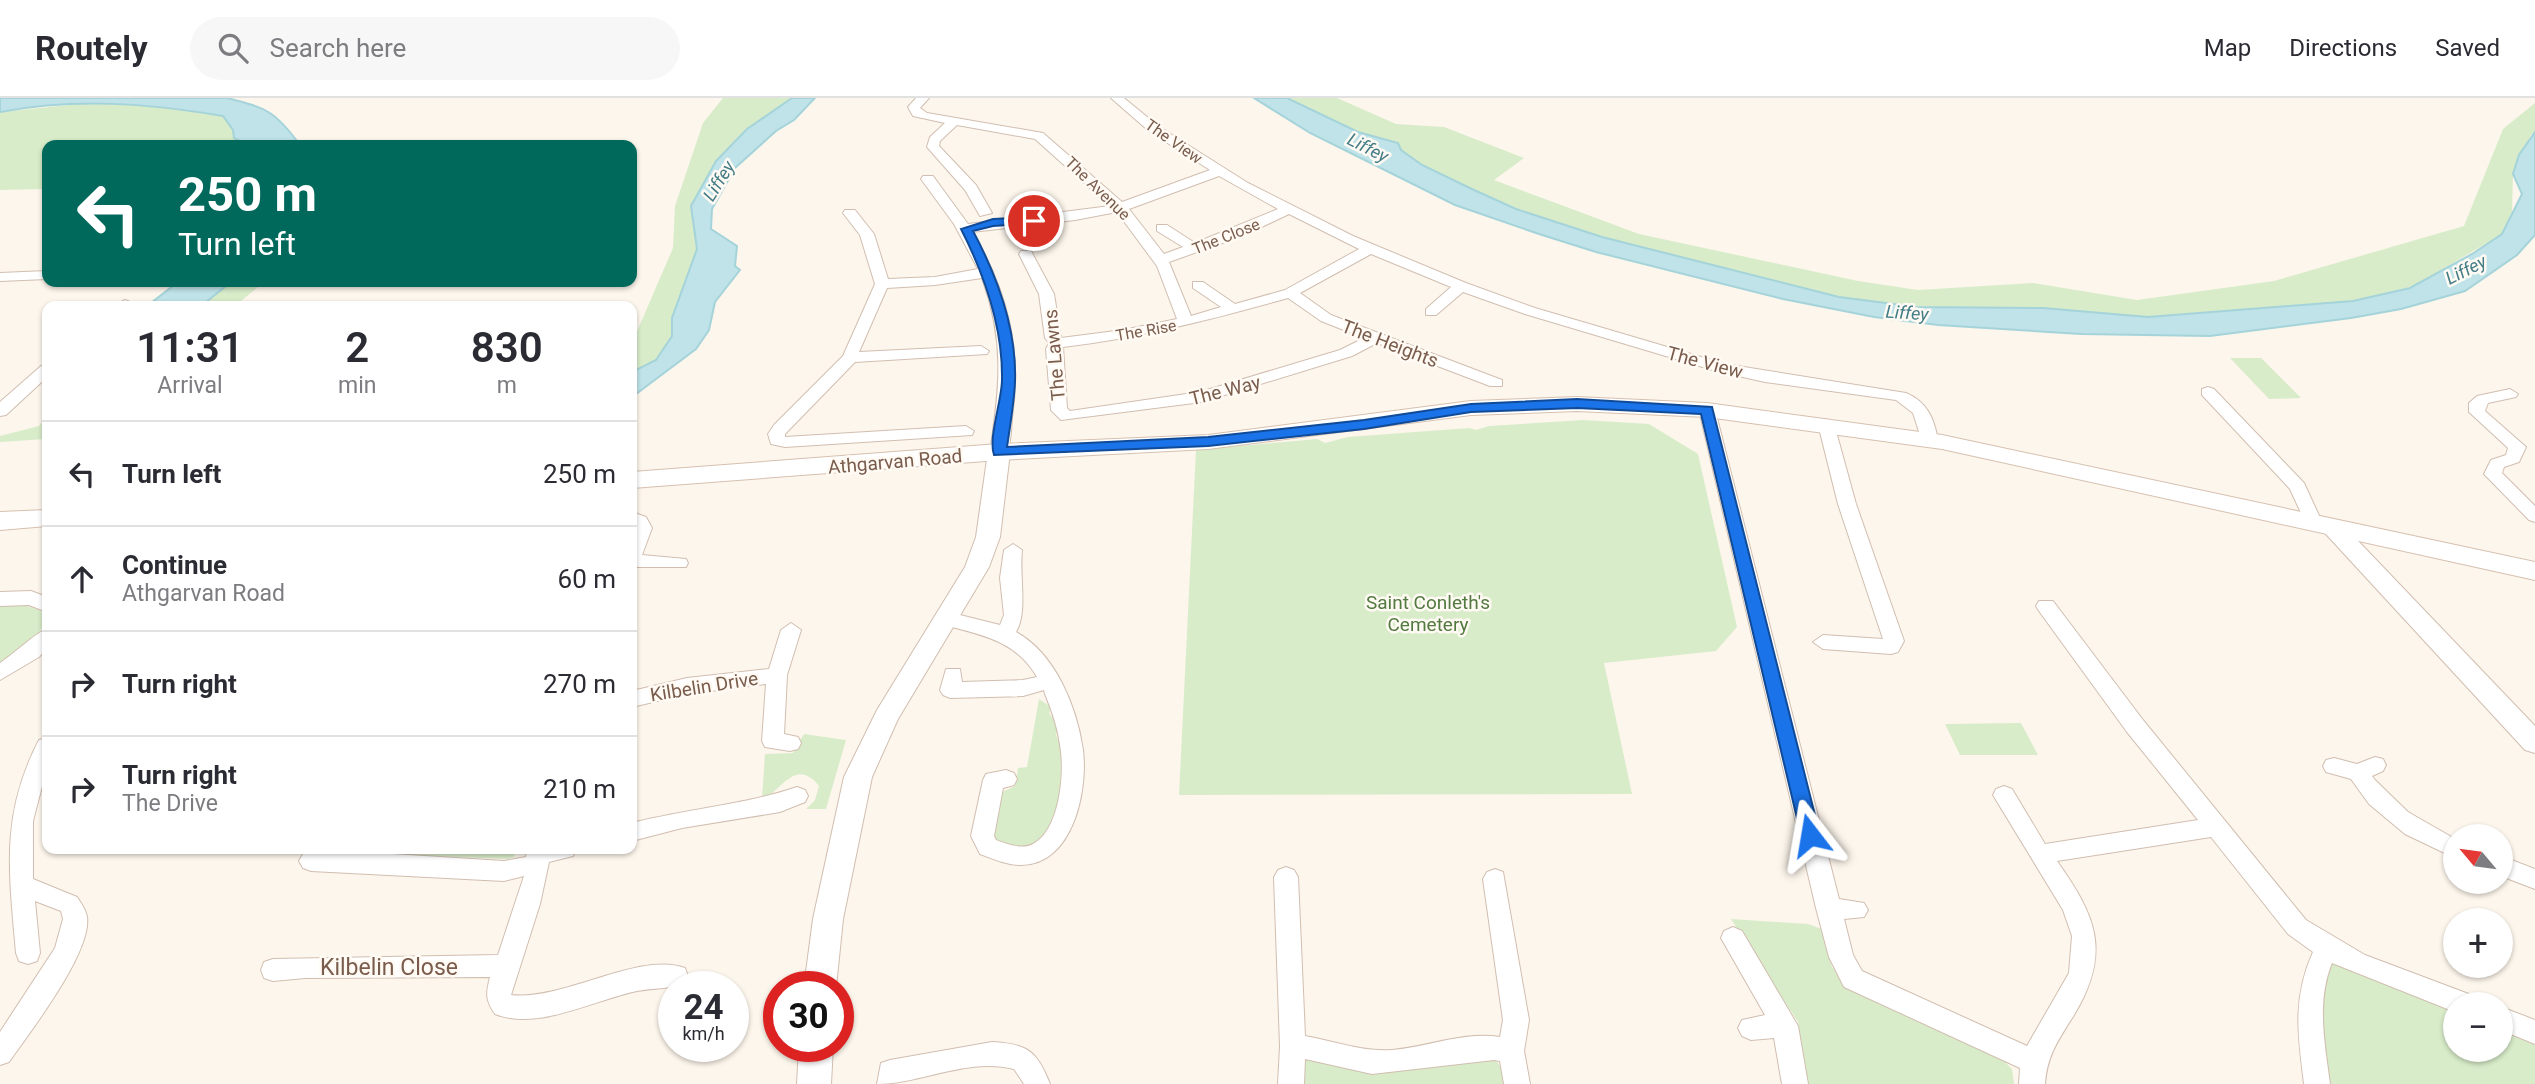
<!DOCTYPE html>
<meta charset="utf-8">
<style>
:root{--surface:#fff;--page:#f7f7f7;--text:#2b2b33;--muted:#7c7c81;--line:#e1e1e2}
body{margin:0;font-family:Roboto,sans-serif;background:var(--page);color:var(--text);height:100vh;display:flex;flex-direction:column;font-size:26px;white-space:nowrap}
*{box-sizing:border-box;margin:0}
p{font-size:23px;color:var(--muted)}
.icon{flex:none;width:38px;height:38px;fill:none;stroke:currentColor;stroke-width:2;stroke-linecap:round;stroke-linejoin:round}
.map{position:relative;flex:1;overflow:hidden}
.sheet{position:absolute;left:42px;top:203px;width:595px;height:553px;display:flex;flex-direction:column;background:var(--surface);border-radius:14px;box-shadow:0 2px 5px #0004}
.sheet>*{flex:none}
.guide{position:absolute;left:42px;top:42px;width:595px;height:147px;border-radius:14px;box-shadow:0 2px 5px #0004;background:#00695c;color:#fff;overflow:hidden}
.needle{width:46px;rotate:299deg}
.tools{position:absolute;left:2443px;top:726px;display:grid;gap:14px}
.tools a{display:grid;place-items:center;width:70px;height:70px;border-radius:50%;background:var(--surface);box-shadow:0 2px 5px #0004;font-size:35px}
.speed{position:absolute;left:658px;top:873px;display:flex;gap:14px;font-size:35px;font-weight:700;text-align:center}
.speed>*{display:grid;place-content:center;width:91px;height:91px;border-radius:50%;background:var(--surface);box-shadow:0 2px 5px #0004;line-height:1}
.speed small{font-size:18px;font-weight:400}
.speed .limit{border:10px solid #d22;background:#fff;color:#111}
.pin{position:absolute;display:grid;place-items:center;width:60px;height:60px;color:#fff;margin:-30px;border:4px solid #fff;border-radius:50%;box-shadow:0 2px 7px #0007}
.me{position:absolute;width:77px;margin:-38px;rotate:346deg;stroke-linejoin:round;filter:drop-shadow(0 0 5px #0008)}
.turn{display:flex;align-items:center;gap:24px;height:147px;padding:0 21px;font-size:32px}
.turn .icon{width:91px;height:91px;stroke-width:2.5}
.turn b{display:block;font-size:49px;line-height:60px}
.eta{display:flex;justify-content:space-evenly;align-items:center;height:119px;text-align:center}
.eta b{font-size:42px;font-weight:600;line-height:49px}
ul{padding:0;list-style:none}
li{display:flex;align-items:center;gap:21px;height:105px;padding:0 21px;border-top:2px solid var(--line)}
li div{flex:1}
li b{display:block;font-size:26px}
li em{font-style:normal}
header{display:flex;align-items:center;gap:42px;box-sizing:border-box;height:98px;padding:0 35px;background:var(--surface);border-bottom:2px solid var(--line)}
header strong{font-size:33px}
nav{display:flex;gap:38px;margin-inline-start:auto;font-size:24px}
.search{width:490px;height:63px;background:var(--page);display:flex;align-items:center;gap:18px;box-sizing:border-box;padding:0 24px;border-radius:38px;color:var(--muted);font-size:26px}
.map>svg:first-child{display:block}
.green{fill:#d8ecc9}
.water{fill:#bfe3e8;stroke:#a5d3da;stroke-width:2}
.lines{fill:none;stroke-linecap:round;stroke-linejoin:round}
.minor-casing{stroke:#d1beb0;stroke-width:2}
.tertiary-casing{stroke:#d1beb0;stroke-width:2}
.secondary-casing{stroke:#d6c0b0;stroke-width:2}
.minor{fill:#fff;fill-rule:evenodd}
.tertiary{fill:#fff;fill-rule:evenodd}
.secondary{fill:#fff;fill-rule:evenodd}
.route{fill:#1a73e8;stroke:#114b97;stroke-width:2}
.labels{text-anchor:middle;stroke-width:5;stroke-linejoin:round;paint-order:stroke}
.far-street-label{font-size:16px;fill:#7a5c4d;stroke:#fffaf3}
.far-water-label{font-size:18px;font-style:italic;fill:#437c86;stroke:#fffaf3}
.street-label{font-size:19px;fill:#7a5c4d;stroke:#fffaf3}
.park-label{font-size:19px;fill:#537a41;stroke:#fffaf3}
.near-street-label{font-size:23px;fill:#7a5c4d;stroke:#fffaf3}
</style>
<header>
<strong>Routely</strong>
<div class="search"><svg class="icon" aria-label="search" viewBox="0 0 24 24"><circle cx="10" cy="10" r="6"/><path d="M15 15l6 6"/></svg>Search here</div>
<nav><a>Map</a><a>Directions</a><a>Saved</a></nav>
</header>
<div class="map">
<svg width="2535" height="986" viewBox="0 0 2535 986">
<rect width="100%" height="100%" fill="#fdf6ec"/>
<g class="green">
<path d="M723 0H792L747 31 716 63 691 108 697 151 672 220V238L656 262 632 274V245L673 150 675 108 703 25Z"/>
<path d="M1287 0H1337L1396 26 1444 29 1524 60 1494 82 1639 136 1858 183 1918 192 2033 185 2137 202 2274 183 2464 128 2503 31 2535 5V34L2531 37 2513 76 2512 114 2502 136 2414 188 2353 203 2148 219 2035 210 1917 209 1839 199 1602 139 1516 111 1422 67 1401 52 1398 45 1358 34Z"/>
<path d="M108 3 156 7 223 18 248 47H47V91L0 92V14Z"/>
<path d="M231 184H264L235 208H201Z"/>
<path d="M2230 260H2261L2301 300 2269 301Z"/>
<path d="M47 318 46 341 0 344V338L39 328Z"/>
<path d="M1583 322 1649 326 1698 356 1737 529 1716 553 1604 565 1632 696 1179 697 1196 352 1317 341 1325 345 1348 339 1469 330 1476 332 1489 328Z"/>
<path d="M0 506C82 507 34 541 0 569Z"/>
<path d="M1039 601 1051 609 1049 615C1055 624 1060 626 1056 637 1058 642 1062 647 1063 651 1066 665 1062 682 1060 696 1053 736 1034 767 992 740L998 696 1015 688 1018 670 1027 669Z"/>
<path d="M2021 625 2038 657H1960L1945 626Z"/>
<path d="M804 636 846 642 826 711H806L815 702 819 688C795 657 779 697 762 701L765 656 793 655Z"/>
<path d="M360 751H515L514 759 507 761 380 756Z"/>
<path d="M1731 821 1808 826 1822 831 1832 869 1847 887 2003 962 2012 971 2014 986H1805L1798 924Z"/>
<path d="M2332 865 2455 910V952H2501V928L2519 935 2535 946V986H2327L2317 934 2321 877Z"/>
<path d="M1315 960 1496 962 1501 970 1504 986H1300L1301 971 1307 962Z"/>
</g>
<g class="water">
<path d="M0 0H227C267 10 275 13 300 47H248L234 40 233 32 223 18C147 5 76 0 0 14Z"/>
<path d="M792 0H815L794 22 776 33 735 70 712 111 711 131 737 148 735 168 740 172 715 204 709 232 696 251 632 299V274L656 262 672 238V220L697 151 691 108 716 63 747 31Z"/>
<path d="M1254 0H1287L1358 34 1398 45 1401 52 1422 67 1474 92 1516 111 1602 139 1839 199 1917 209 2043 210 2148 219 2353 203 2410 190 2472 156 2502 136 2522 96 2513 76 2519 57 2535 34V137L2517 157 2465 193 2401 211 2351 220 2210 238 2081 236 1938 227 1874 219 1783 201 1596 154 1539 136 1455 107 1310 35Z"/>
<path d="M178 184H231L201 208H147Z"/>
</g>
<g class="lines">
<defs>
<g id="minor">
<path d="M916 0H929L920 10 927 15 1043 35 1122 104 1210 72 1150 34 1111 0H1124L1158 28 1248 85 1353 138 1466 185 1535 210 1725 266 1906 295C1927 304 1934 320 1938 342L1929 347 1923 346 1913 315 1896 302 1765 284 1716 273 1525 216 1463 194 1436 217H1426V211L1451 189 1371 156 1300 195 1331 217 1502 282V288H1490L1377 245 1352 258 1202 304 1061 322 1051 312 1046 251 1049 245 1045 240 1039 196 1019 156 1021 153H1031L1054 196 1061 240 1123 232 1177 221 1157 168 1117 114 1075 122 972 134C1007 191 1022 251 1012 320 1011 332 1011 347 1005 358H993L990 354C1000 289 1005 243 982 180L935 187 887 190 859 254 981 248 989 253 987 256 855 264 785 336V339L966 328 974 333 972 337 785 349 771 346 768 336 774 327 843 258 875 186 860 137 843 115 845 112H855L874 136 888 181 935 179 978 171 954 126 921 81 923 78H933L968 126 1110 108 1035 41 957 27 940 43 939 48 976 87 992 115 980 118 965 92 927 49 930 39 945 25 913 18 908 9ZM1219 78 1278 111 1195 145 1167 127H1157V133L1183 149 1164 156 1129 111ZM1289 116 1359 151 1285 192 1235 206 1203 184H1193V190L1221 209 1191 218 1169 164 1245 137ZM1288 200 1321 223 1364 240 1340 252 1200 294 1070 313 1067 310 1063 249C1140 240 1213 221 1288 200Z"/>
<path d="M47 173V181L0 183V175Z"/>
<path d="M125 202 130 204 132 208H114Z"/>
<path d="M47 266V279L6 317 0 318V304L41 268Z"/>
<path d="M2208 289 2214 291 2304 385 2322 424 2319 428H2307L2290 391 2202 297V291Z"/>
<path d="M2510 291 2518 296 2516 299 2488 305 2485 313 2526 349 2519 364 2504 369 2502 375 2535 408V424L2529 422 2484 376 2491 362 2506 357 2508 350 2469 314V305L2477 298Z"/>
<path d="M1707 307 1715 312 1839 801 1864 805 1868 812 1864 819 1844 821 1853 857 1862 873 2027 948 2069 875 2072 838 2063 812 1993 697 1996 691 2004 688 2012 691 2045 746 2198 722 2127 634 2039 513 2036 508 2039 503H2053L2143 622 2306 822 2365 857 2474 898 2477 906H2455V914L2332 865C2316 904 2325 946 2330 986H2304C2298 937 2292 901 2313 854L2288 836 2211 739 2057 763C2096 818 2112 854 2074 917 2059 941 2047 957 2045 986H2019L2020 970 1844 889 1829 859 1816 810 1699 312Z"/>
<path d="M1826 321 1834 326 1856 406 1904 543 1898 554 1891 556 1823 551 1813 544 1823 537 1883 541 1838 406 1818 326Z"/>
<path d="M632 414 646 419 652 430 642 457 686 461 688 465 686 469H632Z"/>
<path d="M1013 446 1022 452C1019 478 1028 514 1016 534 1056 556 1077 610 1083 652 1088 693 1073 767 1021 767 1007 767 993 761 980 756L971 738 983 682 986 676 1006 672 1014 675 1017 681 1014 687 1003 690 994 738 996 742C1007 746 1022 752 1033 746 1059 732 1064 680 1061 654 1059 634 1053 615 1045 596L1044 592 1023 598 950 600 943 597 940 592 946 571H960L962 584 1023 582 1037 579C1015 541 980 537 941 526L938 521 948 514 1000 527 1004 517 1000 480 1004 452Z"/>
<path d="M31 493 47 499V514L29 507 0 508V494Z"/>
<path d="M791 525 801 532 787 577 784 636 798 639 801 645 798 651 790 653 765 649 762 643 766 586 687 596 632 609V593L687 580 769 571 781 532Z"/>
<path d="M47 531V550L39 559 0 582V565C11 558 38 533 47 531Z"/>
<path d="M47 640V669L33 723V781L77 799C81 805 86 812 87 819 92 854 30 934 9 964L0 967V934L55 850 63 821 61 813 35 803 40 855 37 863 28 866 19 863 16 855C9 774 0 717 39 642Z"/>
<path d="M2375 659 2383 661 2386 667 2383 673 2372 678 2375 682 2408 714 2455 741V760L2405 736 2369 706 2351 681 2326 674 2323 668 2326 662 2334 660 2357 666Z"/>
<path d="M797 689 805 692 808 698 805 704 780 714 682 730 632 743V725C686 711 744 707 797 689Z"/>
<path d="M313 751 504 763 526 759 527 751H576L573 758 549 764 540 806 511 897C563 903 639 853 685 870L688 878 685 886C670 891 653 890 637 893 593 902 539 933 495 916 485 902 486 895 490 879L305 880 273 883 264 880 261 872 264 864 273 861 498 857 524 778 504 783 311 773 303 770 299 763 303 756Z"/>
<path d="M2501 758 2535 771V791L2501 778Z"/>
<path d="M1286 769 1294 772 1298 779 1305 938C1334 943 1362 954 1392 952 1428 949 1464 933 1500 939L1503 922 1483 781 1487 774 1495 771 1503 774 1529 922 1524 953 1530 986H1504L1500 963 1494 962 1372 976 1305 961 1304 986H1278L1280 948 1274 779 1278 772Z"/>
<path d="M1733 829 1742 833 1798 928 1808 986H1782L1774 940 1751 942 1742 938 1738 930 1742 922 1765 917 1721 840 1724 833Z"/>
<path d="M2501 909 2535 922V946L2501 932Z"/>
<path d="M992 944C1028 946 1037 953 1050 986H1024L1014 971C968 959 920 986 877 986L881 965 890 962Z"/>
</g>
<g id="tertiary">
<path d="M999 347 1010 354 1000 439 989 469 898 621 872 679 843 821 836 889H804L813 821 844 679 877 612 965 469 976 439 988 354Z"/>
<path d="M2332 421 2340 424 2535 628V655L2525 652 2324 434 2320 429 2324 424Z"/>
<path d="M799 948H833L831 986H797Z"/>
</g>
<g id="secondary">
<path d="M1577 299 1707 305 1942 337 2535 464V482L1942 351 1707 319 1577 313 1471 317 1208 351 999 362 632 390V374L999 346 1208 337 1471 303Z"/>
<path d="M47 412V428L0 432V414Z"/>
</g>
</defs>
<use href="#minor" class="minor-casing"/>
<use href="#tertiary" class="tertiary-casing"/>
<use href="#secondary" class="secondary-casing"/>
<use href="#minor" class="minor"/>
<use href="#tertiary" class="tertiary"/>
<use href="#secondary" class="secondary"/>
</g>
<path class="route" d="M1034 119 1040 123 1038 125 993 128 973 133C997 178 1017 232 1015 284 1014 306 1010 328 1007 349L1208 339 1364 322 1471 306 1577 301 1712 309 1820 737 1817 742H1804L1801 737 1701 316 1577 310 1471 314 1364 331 1208 348 994 357C988 340 1002 302 1002 282 1003 229 985 178 961 131L993 121Z"/>
<g class="labels">
<g class="far-street-label">
<text transform="translate(1174 43) rotate(35)" y="6">The View</text>
<text transform="translate(1098 90) rotate(44)" y="6">The Avenue</text>
<text transform="translate(1226 138) rotate(-22)" y="6">The Close</text>
<text transform="translate(1146 232) rotate(-10)" y="6">The Rise</text>
</g>
<g class="far-water-label">
<text transform="translate(1368 50) rotate(27)" y="6">Liffey</text>
<text transform="translate(719 83) rotate(-58)" y="6">Liffey</text>
<text transform="translate(2466 172) rotate(-27)" y="6">Liffey</text>
<text transform="translate(1907 215) rotate(4)" y="6">Liffey</text>
</g>
<g class="street-label">
<text transform="translate(1390 245) rotate(21)" y="7">The Heights</text>
<text transform="translate(1054 257) rotate(-95)" y="7">The Lawns</text>
<text transform="translate(1705 264) rotate(15)" y="7">The View</text>
<text transform="translate(1225 292) rotate(-14)" y="7">The Way</text>
<text transform="translate(895 363) rotate(-5)" y="7">Athgarvan Road</text>
<text transform="translate(704 588) rotate(-9)" y="7">Kilbelin Drive</text>
</g>
<g class="park-label">
<text x="1428" y="511">Saint Conleth's<tspan x="1428" dy="22">Cemetery</tspan></text>
</g>
<g class="near-street-label">
<text x="389" y="877">Kilbelin Close</text>
</g>
</g>
</svg>
<div class="tools">
<a><svg class="needle" viewBox="-14 -14 28 28"><path d="M0-13l5 13h-10z" fill="#e53935"/><path d="M0 13l5-13h-10z" fill="#7c7c81"/></svg></a>
<a>+</a>
<a>−</a>
</div>
<div class="speed"><div>24<small>km/h</small></div><div class="limit">30</div></div>
<div class="pin" style="left:1034px;top:123px;background:#d93025"><svg class="icon" aria-label="arrive" viewBox="0 0 24 24"><path d="M6 21V4h12l-3 4 3 4H6"/></svg></div>
<svg class="me" style="left:1810px;top:737px" viewBox="-20 -20 40 40"><path d="M0-17L14 15 0 8-14 15z" fill="#1a73e8" stroke="#fff" stroke-width="4"/></svg>
<div class="guide">
<div class="turn"><svg class="icon" aria-label="left" viewBox="0 0 24 24"><path d="M17 20v-9H6M10 6l-5 5 5 5"/></svg><div><b>250 m</b>Turn left</div></div>
</div>
<section class="sheet">
<div class="eta">
<div><b>11:31</b><p>Arrival</p></div>
<div><b>2</b><p>min</p></div>
<div><b>830</b><p>m</p></div>
</div>
<ul>
<li><svg class="icon" aria-label="left" viewBox="0 0 24 24"><path d="M17 20v-9H6M10 6l-5 5 5 5"/></svg><div><b>Turn left</b></div><em>250 m</em></li>
<li><svg class="icon" aria-label="ahead" viewBox="0 0 24 24"><path d="M12 20V5M6 11l6-6 6 6"/></svg><div><b>Continue</b><p>Athgarvan Road</p></div><em>60 m</em></li>
<li><svg class="icon" aria-label="right" viewBox="0 0 24 24"><path d="M7 20v-9h11M14 6l5 5-5 5"/></svg><div><b>Turn right</b></div><em>270 m</em></li>
<li><svg class="icon" aria-label="right" viewBox="0 0 24 24"><path d="M7 20v-9h11M14 6l5 5-5 5"/></svg><div><b>Turn right</b><p>The Drive</p></div><em>210 m</em></li>
</ul>
</section>
</div>
